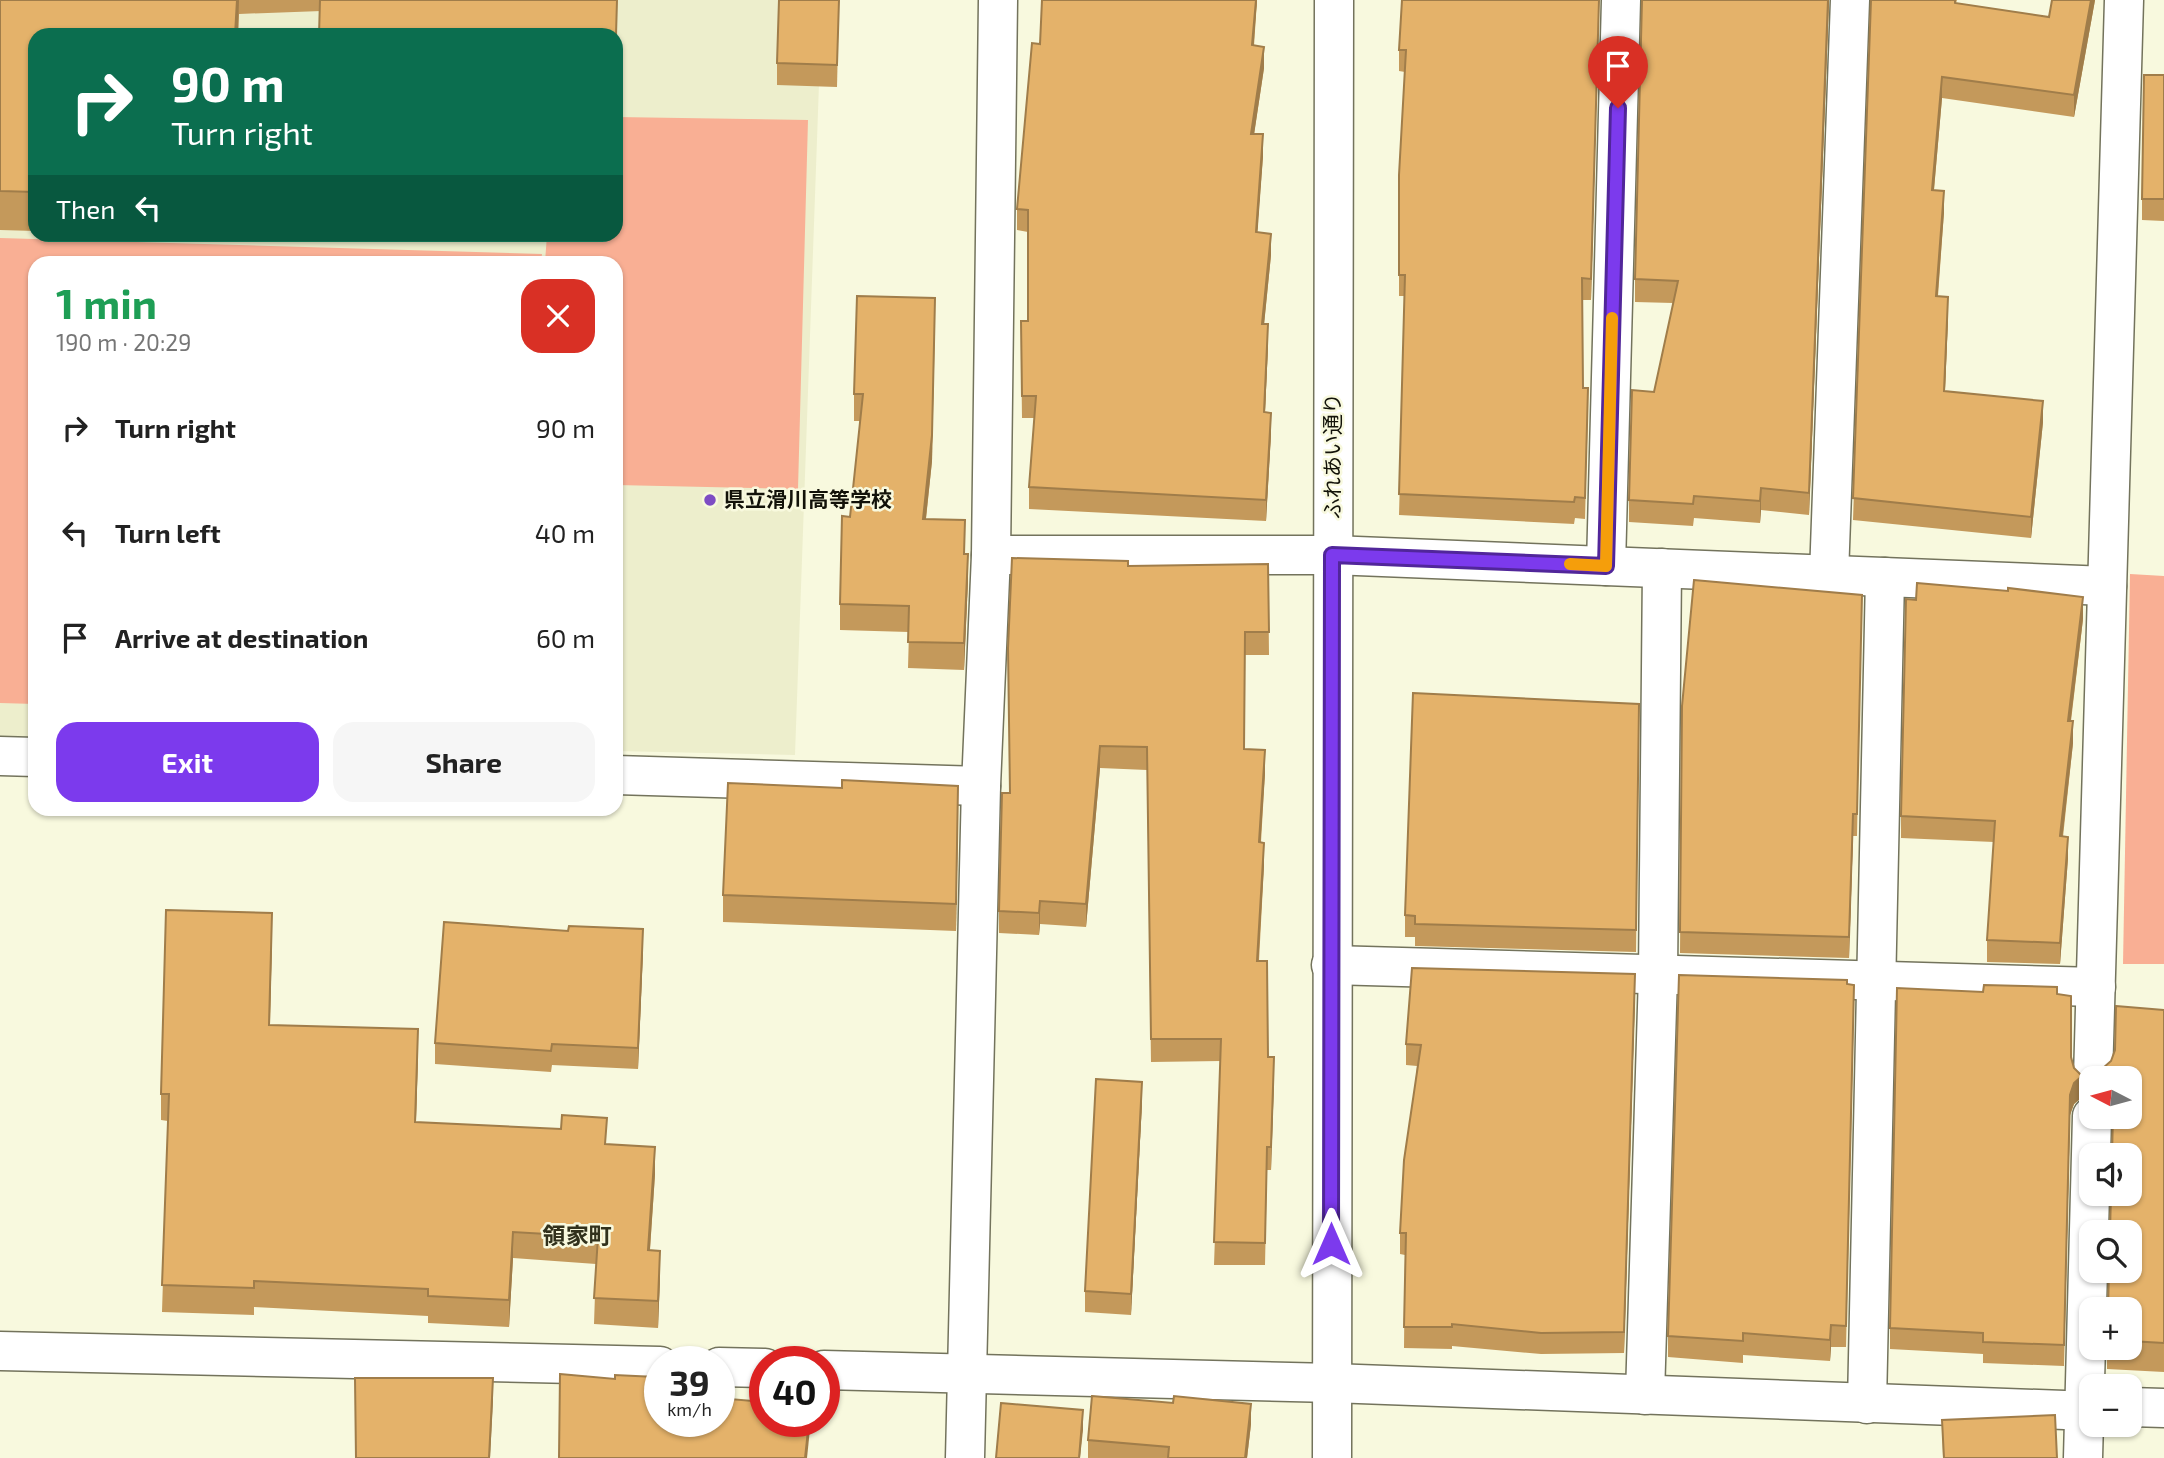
<!DOCTYPE html>
<meta charset="utf-8">
<style>
:root{--surface:#fff;--page:#f6f6f6;--text:#222;--muted:#767676;--accent:#7c3aed}
body{margin:0;font-family:"Exo 2","Noto Sans JP",sans-serif;background:var(--page);color:var(--text);height:100vh;display:flex;flex-direction:column;font-size:26px;white-space:nowrap}
*{box-sizing:border-box;margin:0}
p{font-size:23px;color:var(--muted)}
.icon{flex:none;width:38px;height:38px;fill:none;stroke:currentColor;stroke-width:2;stroke-linecap:round;stroke-linejoin:round}
.map{position:relative;flex:1;overflow:hidden}
.side{position:absolute;left:28px;top:256px;width:595px;height:560px;display:flex;flex-direction:column;background:var(--surface);border-radius:21px;box-shadow:0 2px 5px #0004}
.side>*{flex:none}
.hud{position:absolute;left:28px;top:28px;width:595px;height:214px;border-radius:21px;box-shadow:0 2px 5px #0004;background:#0b6e4f;color:#fff;overflow:hidden}
.needle{width:46px;rotate:276deg}
.controls{position:absolute;left:2079px;top:1066px;display:grid;gap:14px}
.controls a{display:grid;place-items:center;width:63px;height:63px;border-radius:14px;background:var(--surface);box-shadow:0 2px 5px #0004;font-size:35px}
.speed{position:absolute;left:644px;top:1346px;display:flex;gap:14px;font-size:35px;font-weight:700;text-align:center}
.speed>*{display:grid;place-content:center;width:91px;height:91px;border-radius:50%;background:var(--surface);box-shadow:0 2px 5px #0004;line-height:1}
.speed small{font-size:18px;font-weight:400}
.speed .limit{border:10px solid #d22;background:#fff;color:#111}
.pin{position:absolute;display:grid;place-items:center;width:60px;height:60px;color:#fff;margin:-72px -30px;border-radius:50% 50% 50% 0;rotate:-45deg;box-shadow:0 0 7px #0007}
.pin .icon{rotate:45deg}
.me{position:absolute;width:77px;margin:-38px;rotate:0deg;stroke-linejoin:round;filter:drop-shadow(0 0 5px #0008)}
.turn{display:flex;align-items:center;gap:24px;height:147px;padding:0 28px;font-size:32px}
.turn .icon{width:91px;height:91px;stroke-width:2.5}
.turn b{display:block;font-size:49px;line-height:60px}
.then{display:flex;align-items:center;height:66px;padding:0 28px;background:#0003;gap:14px;font-size:26px}
.round{display:grid;place-items:center;flex:none;width:74px;height:74px;border-radius:21px;background:var(--page)}
.summary{display:flex;align-items:center;justify-content:space-between;height:119px;padding:0 28px}
h1{font-size:42px;font-weight:700;line-height:52px;color:#1e9e55}
.cta{display:flex;gap:14px;margin-top:auto;padding:14px 28px}
.cta a{flex:1;height:80px;border-radius:21px;background:var(--accent);color:#fff;font-size:28px;font-weight:700;line-height:80px;text-align:center}
.cta a+a{background:var(--page);color:var(--text)}
ul{padding:0;list-style:none}
li{display:flex;align-items:center;gap:21px;height:105px;padding:0 28px}
li div{flex:1}
li b{display:block;font-size:26px}
li em{font-style:normal}
.map>svg:first-child{display:block}
.built{fill:#edeecc;fill-rule:evenodd}
.green{fill:#f9af94}
.lines{fill:none;stroke-linecap:round;stroke-linejoin:round}
.minor-casing{stroke:#73735c;stroke-width:41}
.minor{stroke:#fff;stroke-width:38}
.wall{fill:#c4995b}
.shaded-wall{fill:#a07d4a}
.building{fill:#e4b26a;stroke:#a07d4a;stroke-width:2}
.route-casing{stroke:#51269a;stroke-width:18}
.route{stroke:#7c3aed;stroke-width:12}
.slow{stroke:#f59e0b;stroke-width:12}
.poi-dot{fill:#7e4cc3;stroke:#f8f9de;stroke-width:2.5}
.labels{text-anchor:middle;stroke-width:5;stroke-linejoin:round;paint-order:stroke}
.street-label{font-size:21px;fill:#121209;stroke:#f8f9de}
.poi-label{font-size:21px;font-weight:bold;fill:#121209;stroke:#f8f9de;text-anchor:start}
.neighbourhood-label{font-size:23px;font-weight:bold;fill:#31311c;stroke:#f8f9de}
</style>
<div class="map">
<svg width="2164" height="1458" viewBox="0 0 2164 1458">
<rect width="100%" height="100%" fill="#f8f9de"/>
<path class="built" d="M0 0H822L795 755 616 751V262H35V738L0 737ZM35 35H616V234H35Z"/>
<g class="green">
<path d="M616 117 808 120 798 489 616 485V262H545L547 235 616 234Z"/>
<path d="M0 238 542 254 541 262H35V704L0 703Z"/>
<path d="M2130 574 2164 576V964H2123Z"/>
</g>
<g class="lines">
<defs>
<g id="minor">
<path d="M991 555H1332L2107 586"/>
<path d="M1606 566 1621 0"/>
<path d="M1829 575 1850 0"/>
<path d="M0 756 35 757"/>
<path d="M616 775 981 786"/>
<path d="M1331 965 2096 987"/>
<path d="M2093 1078 2124 0"/>
<path d="M0 1351 660 1366"/>
<path d="M719 1367 765 1368"/>
<path d="M824 1370 1332 1383 2091 1411"/>
<path d="M1645 1395 1658 975 1662 568"/>
<path d="M1867 1404 1885 577"/>
<path d="M2130 1407 2164 1408"/>
<path d="M965 1458 981 786 991 555 998 0"/>
<path d="M1332 1458 1334 0"/>
<path d="M2083 1458 2092 1116"/>
</g>
</defs>
<use href="#minor" class="minor-casing"/>
<use href="#minor" class="minor"/>
</g>
<g class="wall">
<path d="M0 0H617L239 14 238 35H35V231L0 230Z"/>
<path d="M839 0 837 87 777 85V63Z"/>
<path d="M1257 0 1254 46 1264 68 1254 134 1263 156 1257 233 1271 255 1264 324 1268 346 1265 412 1271 434 1266 521 1029 509V487L1034 418H1022L1021 343 1028 321V232L1017 230V209L1040 44Z"/>
<path d="M1599 0 1591 300H1582L1583 388 1588 409 1585 519 1575 518 1574 524 1399 515 1405 296H1399V175L1405 72 1399 71V50Z"/>
<path d="M1829 0 1809 515 1761 510 1760 523 1694 518 1693 526 1629 522V500L1654 392 1673 303 1635 302V279Z"/>
<path d="M1871 0H1957L1956 3 2049 17 2052 0H2095L2074 117 1942 98 1934 190 1944 212 1938 296 1948 318 1945 391 2043 422 2031 538 1853 520Z"/>
<path d="M2164 75V221L2142 220V199Z"/>
<path d="M169 234H227V236Z"/>
<path d="M314 234H539V239L314 237Z"/>
<path d="M935 324 932 461 926 519 965 554 968 580 964 670 908 668 909 632 840 630V604L861 421H854V394Z"/>
<path d="M1268 564 1269 655H1245L1244 749 1265 773 1261 842 1264 865 1259 961 1268 1057 1274 1080 1271 1170H1267L1265 1265H1214L1221 1061 1151 1062 1147 770 1100 768 1086 927 1040 924 1039 935 999 933V911L1010 793 1128 566Z"/>
<path d="M1862 595 1857 836H1853L1849 958 1680 953 1682 706Z"/>
<path d="M2083 619 2071 721 2073 743 2063 837 2068 858 2060 964 1987 962V940L1994 842 1901 838V816Z"/>
<path d="M1639 704 1636 952 1415 946V937H1405V915Z"/>
<path d="M842 788 958 813 956 931 723 922V895Z"/>
<path d="M568 931 643 950 638 1069 552 1065 551 1072 435 1064V1043Z"/>
<path d="M272 939 270 1025 418 1055 416 1122 607 1144 655 1174 650 1250 660 1277 658 1328 594 1324 596 1264 513 1258 509 1327 428 1323V1316L254 1307V1315L162 1312 168 1121 161 1120V1094Z"/>
<path d="M1847 985 1854 1006 1846 1347H1831L1830 1361 1743 1355V1363L1668 1357V1336Z"/>
<path d="M1983 992 2057 994 2071 1057 2082 1097 2074 1104 2070 1115 2064 1366 1983 1363V1354L1890 1349V1328Z"/>
<path d="M1635 996 1624 1353 1541 1354 1452 1346V1349L1404 1348 1405 1255 1400 1254V1233L1417 1066 1406 1065V1044Z"/>
<path d="M2164 1010V1372L2107 1369V1348H2130V1078H2103V1068Z"/>
<path d="M1142 1103 1131 1315 1085 1312V1291Z"/>
<path d="M1942 1420 2057 1458H1943Z"/>
<path d="M1251 1424 1247 1458H1088V1440Z"/>
</g>
<g class="shaded-wall">
<path d="M237 0H239L238 35H235Z"/>
<path d="M1256 0H1257L1252 67V45Z"/>
<path d="M1599 0 1591 300V279Z"/>
<path d="M1828 0H1829L1809 515V493Z"/>
<path d="M2091 0H2095L2074 117V95Z"/>
<path d="M1264 47V68L1251 155V134Z"/>
<path d="M1942 77V98L1932 211V190Z"/>
<path d="M1263 134V156L1256 254V232Z"/>
<path d="M1944 191V212L1936 317V296Z"/>
<path d="M1271 234V255L1262 345V324Z"/>
<path d="M1948 297V318L1944 412V391Z"/>
<path d="M935 298 932 461 923 545V519Z"/>
<path d="M1268 324V346L1264 434V412Z"/>
<path d="M2043 401V422L2031 538V517Z"/>
<path d="M1271 413V434L1266 521V500Z"/>
<path d="M1761 488V510L1760 523V501Z"/>
<path d="M968 554V580L964 670V643Z"/>
<path d="M2083 597V619L2068 742V721Z"/>
<path d="M2073 721V743L2060 858V836Z"/>
<path d="M1100 746V768L1086 927V904Z"/>
<path d="M1265 750V773L1259 865V842Z"/>
<path d="M958 786V813L956 931V904Z"/>
<path d="M1853 814V836L1849 958V937Z"/>
<path d="M2068 837V858L2060 964V943Z"/>
<path d="M1264 843V865L1257 984V961Z"/>
<path d="M1040 901V924L1039 935V913Z"/>
<path d="M272 913V939L269 1051V1025Z"/>
<path d="M643 929V950L638 1069V1048Z"/>
<path d="M1635 974V996L1624 1353V1332Z"/>
<path d="M418 1029V1055L415 1148V1122Z"/>
<path d="M1274 1057V1080L1271 1170V1147Z"/>
<path d="M2082 1076V1097L2074 1104 2070 1115 2064 1366 2070 1095 2074 1083Z"/>
<path d="M1142 1082V1103L1131 1315V1294Z"/>
<path d="M655 1147V1174L648 1277V1250Z"/>
<path d="M513 1232V1258L509 1327V1300Z"/>
<path d="M660 1251V1277L658 1328V1301Z"/>
<path d="M1831 1325V1347L1830 1361V1340Z"/>
<path d="M493 1378V1401L490 1458H489Z"/>
<path d="M1251 1404V1424L1247 1458H1245Z"/>
<path d="M1083 1410V1430L1080 1458H1079Z"/>
<path d="M809 1421H810V1429L807 1458H805Z"/>
</g>
<g class="building">
<path d="M0 0H237L235 35H35V192L0 191Z"/>
<path d="M320 0H617L616 35H319Z"/>
<path d="M779 0H839L837 65 777 63Z"/>
<path d="M1042 0H1256L1252 45 1264 47 1251 134H1263L1256 232 1271 234 1262 324H1268L1264 412 1271 413 1266 500 1029 487 1036 396H1022L1021 321H1028V210L1017 209 1032 43 1040 44Z"/>
<path d="M1402 0H1599L1591 279 1582 278 1583 388H1588L1585 498 1575 497 1574 502 1399 494 1405 275H1399V175L1406 50H1399Z"/>
<path d="M1642 0H1828L1809 493 1761 488 1760 501 1694 496 1693 504 1629 500 1632 390 1654 392 1678 281 1635 279Z"/>
<path d="M1871 0H1955V3L2049 17 2052 0H2091L2074 95 1942 77 1932 190 1944 191 1936 296 1948 297 1944 391 2043 401 2031 517 1853 498Z"/>
<path d="M2144 75H2164V199H2142Z"/>
<path d="M857 296 935 298 932 435 923 519 965 520 964 554H968L964 643 908 642 909 606 840 604 842 516 850 517 863 394H854Z"/>
<path d="M1012 558 1128 561V566L1268 564 1269 632H1245L1244 749 1265 750 1259 842 1264 843 1257 961H1267L1268 1057H1274L1271 1147H1267L1265 1243 1214 1242 1221 1039H1151L1147 747 1100 746 1086 904 1040 901 1039 913 999 911 1002 793H1010L1008 648Z"/>
<path d="M1694 580 1862 595 1857 814H1853L1849 937 1680 932 1682 706Z"/>
<path d="M1917 583 2008 591V588L2083 597 2068 721H2073L2060 836 2068 837 2060 943 1987 940 1995 821 1901 816 1906 599 1916 600Z"/>
<path d="M1413 693 1639 704 1636 930 1415 924V916L1405 915Z"/>
<path d="M842 780 958 786 956 904 723 895 728 783 842 788Z"/>
<path d="M166 910 272 913 269 1025 418 1029 415 1122 561 1129 562 1115 607 1118 605 1144 655 1147 648 1250 660 1251 658 1301 594 1298 598 1237 513 1232 509 1300 428 1296V1289L254 1281V1288L162 1285 169 1094H161Z"/>
<path d="M444 922 568 931 569 926 643 929 638 1048 552 1044 551 1051 435 1043Z"/>
<path d="M1412 968 1635 974 1624 1332 1541 1333 1452 1324V1327H1404L1406 1233H1400L1404 1160 1421 1045 1406 1044Z"/>
<path d="M1679 975 1847 980V984L1854 985 1846 1326 1831 1325 1830 1340 1743 1333V1341L1668 1336Z"/>
<path d="M1984 985 2057 987V994L2071 996V1057L2074 1068 2082 1076 2074 1083 2070 1095 2064 1345 1983 1342V1333L1890 1328 1897 988 1983 992Z"/>
<path d="M2116 1006 2164 1010V1343L2130 1341V1309H2108L2109 1270H2130V1232H2110L2111 1194H2130V1155H2112L2113 1116H2130V1078H2111V1076L2103 1068 2111 1061 2115 1050Z"/>
<path d="M1096 1079 1142 1082 1131 1294 1085 1291Z"/>
<path d="M560 1374 615 1379V1375L656 1377 655 1393 660 1394V1421H719V1398L765 1402V1421H809L805 1458H559Z"/>
<path d="M355 1378H493L489 1458H356Z"/>
<path d="M1092 1396 1173 1403 1174 1396 1251 1404 1245 1458H1168L1169 1447 1088 1440Z"/>
<path d="M1001 1403 1083 1410 1079 1458H996Z"/>
<path d="M2055 1415 2057 1458H1944L1942 1420Z"/>
</g>
<g class="lines">
<defs>
<path id="route" d="M1331 1244 1332 555 1606 566 1618 108"/>
</defs>
<use href="#route" class="route-casing"/>
<use href="#route" class="route"/>
<path class="slow" d="M1570 564 1606 566 1612 318"/>
</g>
<circle class="poi-dot" cx="710" cy="500" r="7"/>
<g class="labels">
<g class="street-label">
<text transform="translate(1333 456) rotate(-90)" y="7">ふれあい通り</text>
</g>
<g class="poi-label">
<text x="724" y="507">県立滑川高等学校</text>
</g>
<g class="neighbourhood-label">
<text x="577" y="1244">領家町</text>
</g>
</g>
</svg>
<div class="controls">
<a><svg class="needle" viewBox="-14 -14 28 28"><path d="M0-13l5 13h-10z" fill="#e53935"/><path d="M0 13l5-13h-10z" fill="#767676"/></svg></a>
<a><svg class="icon" aria-label="sound" viewBox="0 0 24 24"><path d="M4 9h4l5-4v14l-5-4H4zM17 9q2 3 0 6"/></svg></a>
<a><svg class="icon" aria-label="search" viewBox="0 0 24 24"><circle cx="10" cy="10" r="6"/><path d="M15 15l6 6"/></svg></a>
<a>+</a>
<a>−</a>
</div>
<div class="speed"><div>39<small>km/h</small></div><div class="limit">40</div></div>
<div class="pin" style="left:1618px;top:108px;background:#d93025"><svg class="icon" aria-label="arrive" viewBox="0 0 24 24"><path d="M6 21V4h12l-3 4 3 4H6"/></svg></div>
<svg class="me" style="left:1331px;top:1244px" viewBox="-20 -20 40 40"><path d="M0-17L14 15 0 8-14 15z" fill="#7c3aed" stroke="#fff" stroke-width="4"/></svg>
<div class="hud">
<div class="turn"><svg class="icon" aria-label="right" viewBox="0 0 24 24"><path d="M7 20v-9h11M14 6l5 5-5 5"/></svg><div><b>90 m</b>Turn right</div></div>
<div class="then">Then<svg class="icon" aria-label="left" viewBox="0 0 24 24"><path d="M17 20v-9H6M10 6l-5 5 5 5"/></svg></div>
</div>
<section class="side">
<div class="summary"><div><h1>1 min</h1><p>190 m · 20:29</p></div><a class="round" style="background:#d93025;color:#fff"><svg class="icon" aria-label="close" viewBox="0 0 24 24"><path d="M6 6l12 12M18 6L6 18"/></svg></a></div>
<ul>
<li><svg class="icon" aria-label="right" viewBox="0 0 24 24"><path d="M7 20v-9h11M14 6l5 5-5 5"/></svg><div><b>Turn right</b></div><em>90 m</em></li>
<li><svg class="icon" aria-label="left" viewBox="0 0 24 24"><path d="M17 20v-9H6M10 6l-5 5 5 5"/></svg><div><b>Turn left</b></div><em>40 m</em></li>
<li><svg class="icon" aria-label="arrive" viewBox="0 0 24 24"><path d="M6 21V4h12l-3 4 3 4H6"/></svg><div><b>Arrive at destination</b></div><em>60 m</em></li>
</ul>
<div class="cta"><a>Exit</a><a>Share</a></div>
</section>
</div>
